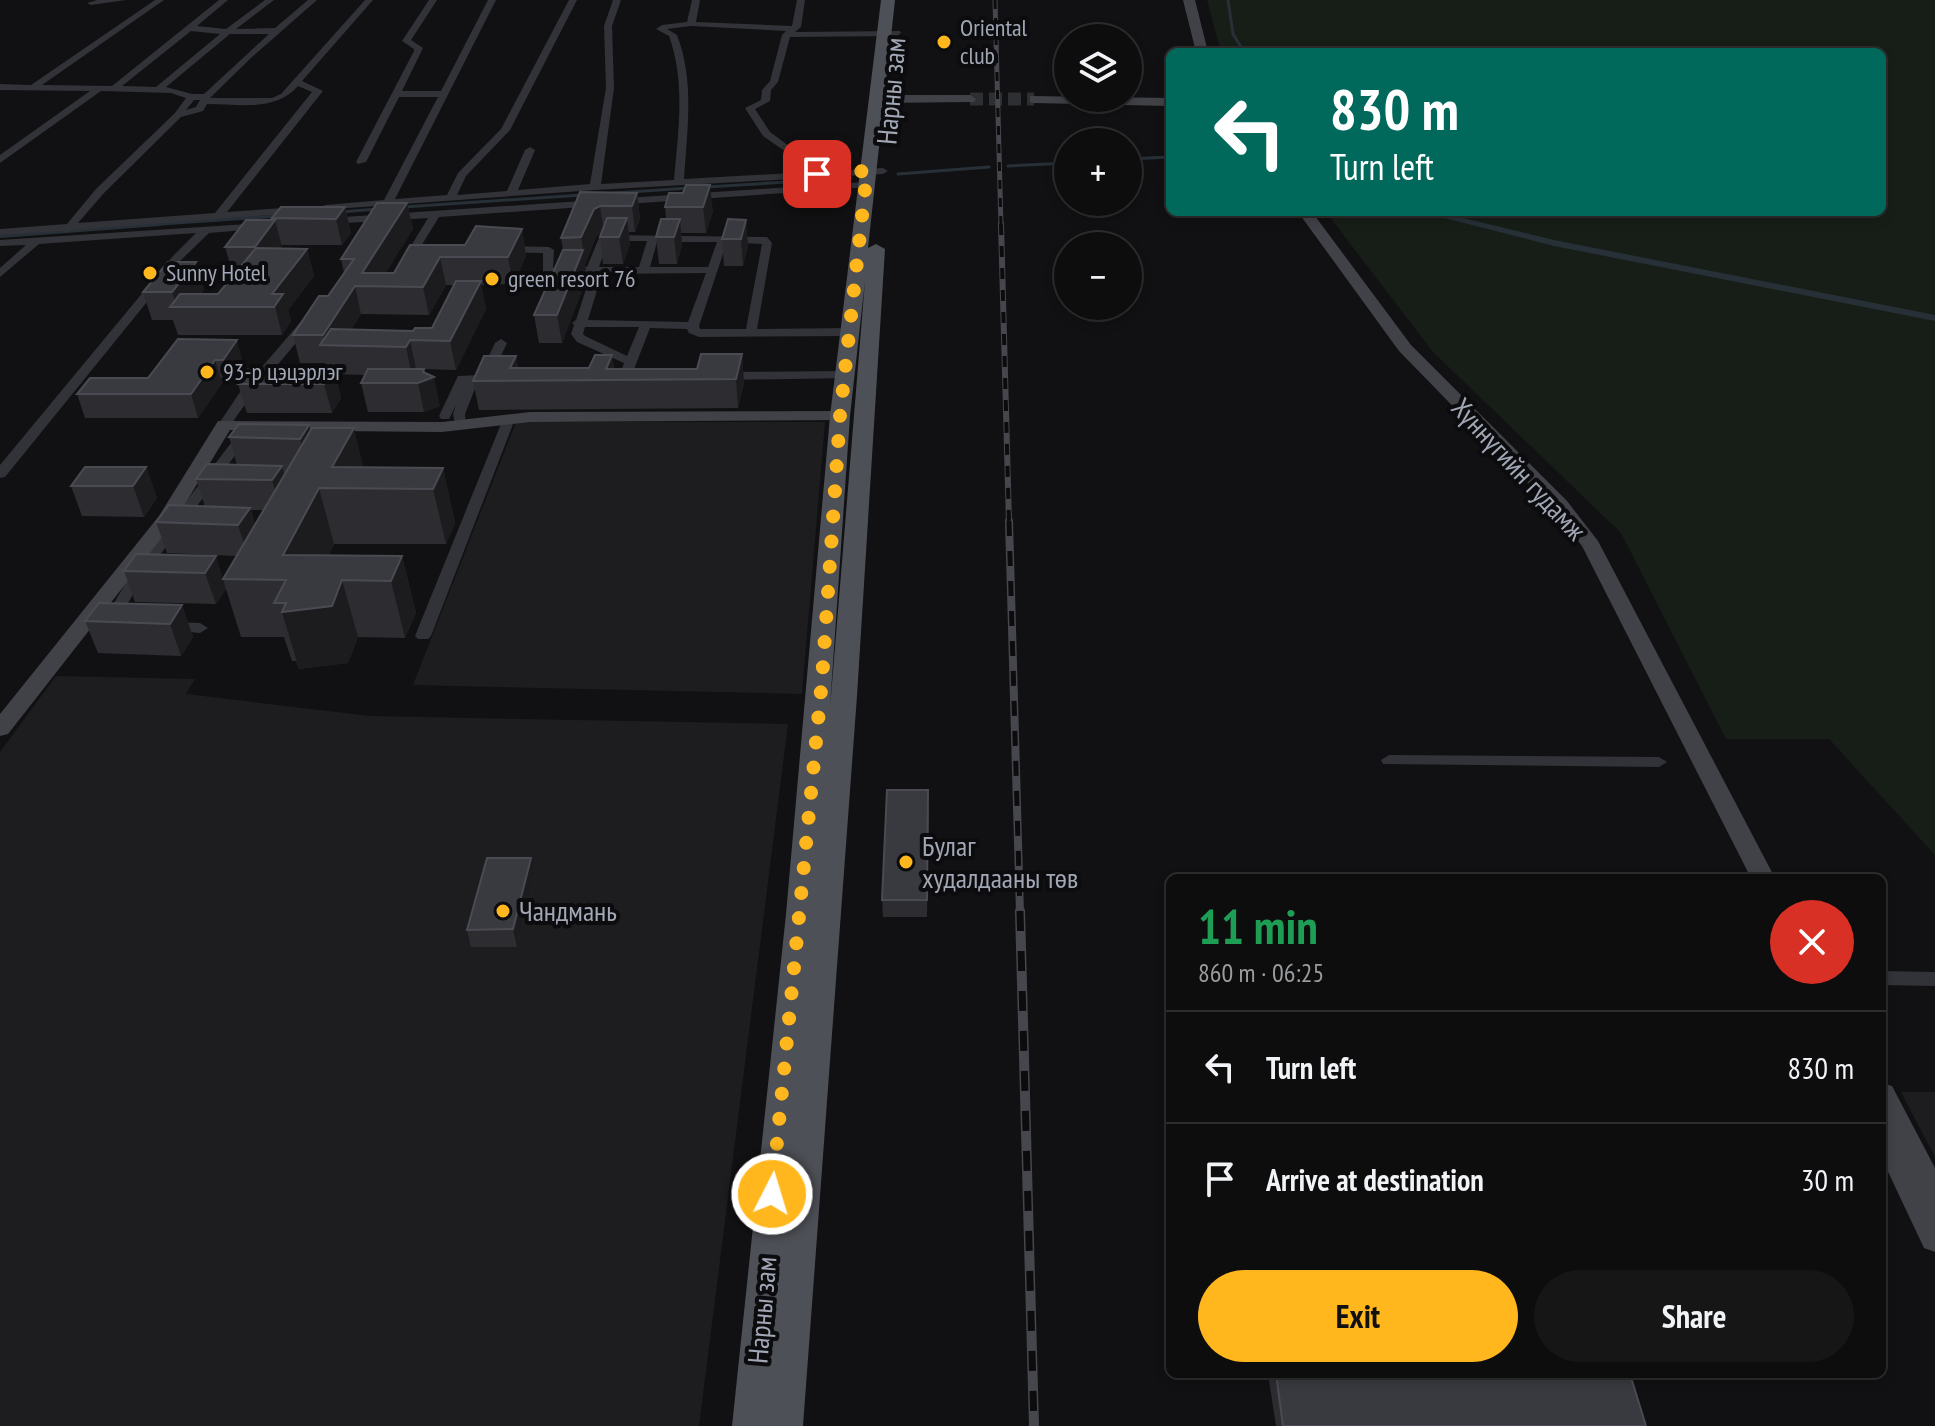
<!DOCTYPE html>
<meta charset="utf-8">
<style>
:root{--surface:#0d0d0e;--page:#161617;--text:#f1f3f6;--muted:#9a9c9e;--line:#2d2d2e;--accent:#ffb71d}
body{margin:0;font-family:"PT Sans Narrow",sans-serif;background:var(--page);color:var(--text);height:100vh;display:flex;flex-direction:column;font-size:30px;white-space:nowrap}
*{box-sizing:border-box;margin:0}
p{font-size:26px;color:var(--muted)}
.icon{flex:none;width:44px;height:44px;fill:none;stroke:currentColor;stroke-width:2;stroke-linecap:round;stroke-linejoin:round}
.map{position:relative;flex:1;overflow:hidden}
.side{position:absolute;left:1166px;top:874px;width:720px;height:504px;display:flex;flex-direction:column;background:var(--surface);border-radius:12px;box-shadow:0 4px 12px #0003,0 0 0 2px var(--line)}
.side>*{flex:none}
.guide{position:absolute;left:1166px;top:48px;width:720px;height:168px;border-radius:12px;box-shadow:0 4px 12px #0003,0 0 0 2px var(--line);background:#00695c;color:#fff;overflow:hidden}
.fabs{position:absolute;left:1054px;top:24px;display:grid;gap:16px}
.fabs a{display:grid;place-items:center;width:88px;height:88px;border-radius:50%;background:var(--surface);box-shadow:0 4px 12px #0003,0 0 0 2px var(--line);font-size:40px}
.pin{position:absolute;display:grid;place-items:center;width:68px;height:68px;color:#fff;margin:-34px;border-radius:16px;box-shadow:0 4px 12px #0006}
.me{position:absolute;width:88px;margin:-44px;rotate:5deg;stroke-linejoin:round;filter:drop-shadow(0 0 6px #0008)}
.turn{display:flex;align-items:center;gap:28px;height:168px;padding:0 32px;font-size:36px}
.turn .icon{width:104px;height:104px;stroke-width:2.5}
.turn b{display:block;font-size:56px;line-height:68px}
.round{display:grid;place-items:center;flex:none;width:84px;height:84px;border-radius:42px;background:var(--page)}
.summary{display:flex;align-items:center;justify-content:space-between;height:136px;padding:0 32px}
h1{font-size:48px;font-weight:700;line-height:60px;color:#1e9e55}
.primary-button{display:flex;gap:16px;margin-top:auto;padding:16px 32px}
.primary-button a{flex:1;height:92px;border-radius:48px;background:var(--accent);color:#111;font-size:32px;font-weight:700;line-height:92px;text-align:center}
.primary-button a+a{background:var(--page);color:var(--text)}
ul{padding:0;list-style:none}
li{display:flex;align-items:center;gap:24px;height:112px;padding:0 32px;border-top:2px solid var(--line)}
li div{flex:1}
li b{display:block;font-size:30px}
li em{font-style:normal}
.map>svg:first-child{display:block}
.built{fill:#1d1d20}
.green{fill:#171e18}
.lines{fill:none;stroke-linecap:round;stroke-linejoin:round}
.stream-far1{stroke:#273037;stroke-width:3}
.stream{stroke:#273037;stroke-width:4}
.canal{fill:#273037;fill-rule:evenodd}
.secondary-tunnel{stroke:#2e2f33;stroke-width:13;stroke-dasharray:13 6;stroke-linecap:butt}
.street{fill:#323338;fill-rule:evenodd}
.secondary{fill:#404248;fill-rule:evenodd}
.primary{fill:#4e5057;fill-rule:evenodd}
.rail-far3-casing{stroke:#45474d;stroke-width:5}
.rail-far2-casing{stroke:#45474d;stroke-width:6}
.rail-far1-casing{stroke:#45474d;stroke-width:8}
.rail-casing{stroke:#45474d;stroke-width:10}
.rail-far3{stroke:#0c0c0e;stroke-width:3;stroke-dasharray:9;stroke-linecap:butt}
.rail-far2{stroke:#0c0c0e;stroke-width:4;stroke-dasharray:11;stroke-linecap:butt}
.rail-far1{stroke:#0c0c0e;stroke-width:5;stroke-dasharray:15;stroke-linecap:butt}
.rail{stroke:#0c0c0e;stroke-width:7;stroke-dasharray:20;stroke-linecap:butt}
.wall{fill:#2d2d31;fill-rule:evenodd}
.shaded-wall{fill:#1c1c1f}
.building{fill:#393a3f;stroke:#4a4b52;stroke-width:2}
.route{stroke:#ffb71d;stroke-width:14;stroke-dasharray:0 25.2}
.poi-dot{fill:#ffb71d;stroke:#0c0c0e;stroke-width:3}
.labels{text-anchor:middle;stroke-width:8;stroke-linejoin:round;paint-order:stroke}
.far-poi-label{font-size:24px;fill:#a1a7b5;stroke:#0c0c0e;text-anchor:start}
.street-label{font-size:28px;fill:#a1a7b5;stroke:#0c0c0e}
.poi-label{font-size:28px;fill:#a1a7b5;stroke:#0c0c0e;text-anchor:start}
</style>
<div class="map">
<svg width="1935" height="1426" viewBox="0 0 1935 1426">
<rect width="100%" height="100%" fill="#111113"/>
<g class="built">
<path d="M516 422H825L802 694 413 685Z"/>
<path d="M56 676 195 679 186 694 370 716 788 724 699 1426H0V752Z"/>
<path d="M1901 1092H1935V1157Z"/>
</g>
<path class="green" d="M1207 0H1935V855L1829 739H1726L1621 533 1433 352 1326 212H1882V52H1221Z"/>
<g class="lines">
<g class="stream-far1">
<path d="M1228 0 1233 34 1244 52"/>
<path d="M1128 159 1170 157"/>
<path d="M1008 166 1068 163"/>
<path d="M898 174 989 167"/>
<path d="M707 187 851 178"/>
<path d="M615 193 689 188"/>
<path d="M404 207 582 195"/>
<path d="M340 212 378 209"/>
<path d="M132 226 278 216"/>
</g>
<path class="stream" d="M0 236 160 224"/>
<path class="canal" d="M1421 212H1439L1554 240 1935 315V321L1554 246Z"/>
<path class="secondary-tunnel" d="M970 99H1034"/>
<g class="street">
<path d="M97 0H126L91 5 87 3Z"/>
<path d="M155 0H164L42 85 112 86 219 0H228L197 26 226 29 265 0H274L236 29 275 28 308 0H317L252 57 210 98H272L281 94 365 0H373L302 81 323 91 227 212 298 207 303 210 298 213 73 230 67 233 62 231 0 235V229L67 224 96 189 175 113 186 98 171 93 101 91 0 163V155L90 91 0 90V84L31 85ZM191 31 220 34 156 87 122 86ZM230 34H269L204 94H192L166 87ZM298 86 312 92 215 213 78 223 104 193 181 117 203 111 207 104C240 104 275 112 298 86ZM194 100H200L196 107 186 110Z"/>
<path d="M429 0H437L411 40 423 48 402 91H441L488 0H496L395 199 447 195 458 173 501 129 569 0H577L510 130 466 176 457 195 507 191 525 150 530 147 535 150 518 190 590 184 606 88 604 26 613 0H621L612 26 614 88 601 184 674 180C678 132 686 83 669 36L656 29 662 25 687 22 692 0H700L696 22 792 26 797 0H805L801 27 795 32 900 31 901 33 897 36 790 37 778 82 771 90 770 101 755 109 770 132 793 149 801 173 883 168 888 171 883 174 595 190 321 210 320 208 325 205 384 200 438 97H399L366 162 358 164 356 162 414 51V49L402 41ZM691 26 786 31 782 35 770 81 762 90 761 100 745 108 763 136 786 152 791 173 684 179C687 131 695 82 677 35L667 29Z"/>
<path d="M866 182 871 185 870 187 439 217 410 264 405 267 400 264 428 218 329 224 324 221 329 218Z"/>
<path d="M262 223 266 224V228L209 233 181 260 5 477 0 478V465L173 256 196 233 39 244 0 277V268L26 245 0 246V240Z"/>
<path d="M604 235 767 237 772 243 757 329 850 328 856 332 850 336 699 337 689 333 687 329 650 328 631 377 625 381 621 380 619 377 624 363 577 342 571 334 574 325 572 323 576 320 591 274 543 273V253L503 252 498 249 503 246 549 247 554 250 553 268 587 267 599 238ZM608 241H647L639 267H599ZM657 242H717L708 267H650ZM727 242 762 244 746 329H700L699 326ZM706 273 688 322 588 320 602 274ZM585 327H639L627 356 585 336 583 334Z"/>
<path d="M307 318 313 321C286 358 253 389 229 428H219L218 425 238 395 303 319Z"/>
<path d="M501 339 507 343 492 375 499 376V382L476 386 465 414 466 426 461 427 455 423 453 414 456 405 449 419H441L439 416 458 376 480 375 495 343Z"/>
<path d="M845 371 851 375 849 378 723 380 717 376 723 372Z"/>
<path d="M509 415 515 419 431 636 428 639H418L415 636 503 419Z"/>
<path d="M246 429 252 433 144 576 115 625H105L103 622 132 572 241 430Z"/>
<path d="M171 622 200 623 208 628 200 633 166 630 163 627 166 624Z"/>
<path d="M1389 755 1659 757 1667 762 1659 767 1383 764 1381 760Z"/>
<path d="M1882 971 1935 972V986L1882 985Z"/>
</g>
<g class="secondary">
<path d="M1183 0H1195L1208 52H1196Z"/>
<path d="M970 95 976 99 974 102 876 103 870 99 876 95Z"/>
<path d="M1030 96 1170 98V106L1034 103 1030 102Z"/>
<path d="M1298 212H1312L1411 345 1567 501 1598 541 1775 878H1751L1582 546 1553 509 1399 351Z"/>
<path d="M840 411 849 416 846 420 530 422 442 432 230 430 174 522 8 734 0 736V714L159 516 218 421 442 422 530 412Z"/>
<path d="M1882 1083 1892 1086 1935 1168V1252L1924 1248 1882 1159Z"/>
</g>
<path class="primary" d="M881 0H895L868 248 876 244 885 249 857 696 803 1426H732L786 914 830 416ZM865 281 831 696 830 707 850 416Z"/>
<defs>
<path id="rail-far3" d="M995 0 1001 226"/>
<path id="rail-far2" d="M1001 224 1009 523"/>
<path id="rail-far1" d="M1009 521 1020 913"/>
<path id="rail" d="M1020 911 1034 1426"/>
</defs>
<use href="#rail-far3" class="rail-far3-casing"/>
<use href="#rail-far2" class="rail-far2-casing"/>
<use href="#rail-far1" class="rail-far1-casing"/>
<use href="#rail" class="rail-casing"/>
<use href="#rail-far3" class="rail-far3"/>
<use href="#rail-far2" class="rail-far2"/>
<use href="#rail-far1" class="rail-far1"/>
<use href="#rail" class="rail"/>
</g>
<g class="wall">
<path d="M580 192 637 193 640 219 635 232H629L630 244 623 264H603L600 237 601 234 597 235 585 264 587 277 562 343H539L534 315 563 250 561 238Z"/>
<path d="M669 193 713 211 706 233H681L682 245 677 264H659L656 237 666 219 665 207Z"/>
<path d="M407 203 413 229 385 273H394L465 245 522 229 526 256 513 284 481 285 486 309 456 370 424 369 440 406 424 412H368L361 383 365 375 335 374 341 398 332 413H247L238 384 326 369 325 363H300L293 335 328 296 344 273 341 259ZM446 285H454L432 328 413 331 351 330 361 314 429 315Z"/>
<path d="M345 207 351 233 342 245H281L280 249H307L314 276 288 310 291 321 282 335H178L173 320H152L143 292 204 289 201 294H218L235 274H233L225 247 272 220V218Z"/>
<path d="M746 220 748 246 743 266H724L722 239Z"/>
<path d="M178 339 243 363 230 383H222L198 418H85L77 394 148 378Z"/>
<path d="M742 354 744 383 738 408 479 410 473 381 516 356 518 368H589L612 355 614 369H697Z"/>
<path d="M309 425 310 431 363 467 443 468 455 523 446 544H334L328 556H402L416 613 405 638 358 637 348 663 299 669 296 661H292L284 637H241L226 589 216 604 135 602 124 571 136 554 223 578 237 556 167 553 156 522 205 507 196 479 237 465 229 437ZM251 510H263L255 525Z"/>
<path d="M146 467 157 498 144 517 82 516 71 486Z"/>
<path d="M182 605 193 637 181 656 98 653 85 621Z"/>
<path d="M929 806 927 917H883L882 900Z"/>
<path d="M535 875 517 947H471L467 930Z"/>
<path d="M1268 1374H1630L1646 1426H1276Z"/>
</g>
<g class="shaded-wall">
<path d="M710 185 713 211 706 233 703 207Z"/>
<path d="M637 193 640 219 635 232 632 206Z"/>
<path d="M407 203 413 229 377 287 362 273Z"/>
<path d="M600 206 604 232 597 235 585 264 587 277 562 343 557 315 583 250 581 237 594 209Z"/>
<path d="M345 207 351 233 342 245 336 219Z"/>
<path d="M627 218 630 244 623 264 619 237Z"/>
<path d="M680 219 682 245 677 264 674 237Z"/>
<path d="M275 220 282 247 262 274 255 247Z"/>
<path d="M746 220 748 246 743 266 741 239Z"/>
<path d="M522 229 526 256 513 284 508 257Z"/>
<path d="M307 249 314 276 288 310 291 321 282 335 272 294Z"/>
<path d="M440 257 446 285 429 315 423 287Z"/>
<path d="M196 262 204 289 190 307H177L172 292Z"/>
<path d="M481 281 486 309 456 370 450 341Z"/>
<path d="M355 286 361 314 341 346 325 345 323 335Z"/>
<path d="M237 340 243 363 230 383 223 360Z"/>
<path d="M410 340 416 369 412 376 406 347Z"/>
<path d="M742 354 744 383 738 408 736 379Z"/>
<path d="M612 355 615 380 606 369Z"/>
<path d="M516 356 520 381 510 368Z"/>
<path d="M215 360 222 383 198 418 191 394Z"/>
<path d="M333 369 341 398 332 413 324 384Z"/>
<path d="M424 369 427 380 434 377 440 406 424 412 418 383Z"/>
<path d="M309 425 317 455 308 469 300 439Z"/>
<path d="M354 428 367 482 332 467Z"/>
<path d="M282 466 290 496 281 511 272 480Z"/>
<path d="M146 467 157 498 144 517 133 486Z"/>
<path d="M443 468 455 523 446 544 433 489Z"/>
<path d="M319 488 334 544 301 609 342 580 358 637 348 663 299 669 282 612 299 610 283 555Z"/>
<path d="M250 508 259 539 248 556 238 525Z"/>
<path d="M216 556 226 589 216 604 205 573Z"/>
<path d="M402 556 416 613 405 638 391 581Z"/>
<path d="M182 605 193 637 181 656 170 624Z"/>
<path d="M531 858 535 875 517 947 513 929Z"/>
</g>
<g class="building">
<path d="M686 185H710L703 207H665L669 193H683Z"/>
<path d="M580 192 637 193 632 206H600L594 209 581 237 561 238Z"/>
<path d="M377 203H407L362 273H394L410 245H465L476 226 522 229 508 257H440L423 287 355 286 323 335H293L319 296H328L354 259H341Z"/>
<path d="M281 207H345L336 219 272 218Z"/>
<path d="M607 218H627L619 237H600Z"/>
<path d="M661 219H680L674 237H656Z"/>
<path d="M728 219 746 220 741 239H722Z"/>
<path d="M246 220H275L255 247H225Z"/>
<path d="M256 248 307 249 272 294H283L274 307H170L180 294H218Z"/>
<path d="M563 250H583L557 315H534Z"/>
<path d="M168 262H196L172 292H143Z"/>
<path d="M456 281H481L450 341 410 340 406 347 320 345 331 329 413 331 415 328H432Z"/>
<path d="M178 339 237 340 223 360H215L191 394H77L90 378H148Z"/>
<path d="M701 354H742L736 379 473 381 484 356H516L510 368H589L595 355H612L606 369H697Z"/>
<path d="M248 369H333L324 384H238Z"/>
<path d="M368 369H424L423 372 434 377 418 383H361Z"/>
<path d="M239 424 309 425 300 439 229 437Z"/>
<path d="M312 428H354L332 467 443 468 433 489 319 488 283 555 402 556 391 581 342 580 332 606 282 612 286 603H274L286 580 223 579Z"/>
<path d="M207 464 282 466 272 480 196 479Z"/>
<path d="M85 467H146L133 486H71Z"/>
<path d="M169 505 250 508 238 525 156 522Z"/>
<path d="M136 554 216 556 205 573 124 571Z"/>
<path d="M99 603 182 605 170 624 85 621Z"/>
<path d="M887 790H928L927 900H882Z"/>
<path d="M487 858H531L513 929 467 930Z"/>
<path d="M1276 1374H1630L1646 1426H1283Z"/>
</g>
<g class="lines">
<path class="route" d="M772 1194 822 680 840 416 867 171 817 174"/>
</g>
<g class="poi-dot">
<circle cx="944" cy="42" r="8"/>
<circle cx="150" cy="273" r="8"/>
<circle cx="492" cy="279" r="8"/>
<circle cx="207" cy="372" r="8"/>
<circle cx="906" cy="862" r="8"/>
<circle cx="503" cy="911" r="8"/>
</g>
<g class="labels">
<g class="far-poi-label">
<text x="960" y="36">Oriental<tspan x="960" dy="28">club</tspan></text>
<text x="166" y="281">Sunny Hotel</text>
<text x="508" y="287">green resort 76</text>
<text x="223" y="380">93-р цэцэрлэг</text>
</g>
<g class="street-label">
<text transform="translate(891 91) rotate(-85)" y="10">Нарны зам</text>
<text transform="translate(1519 469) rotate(47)" y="10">Хүннүгийн гудамж</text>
<text transform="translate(762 1310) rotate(-85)" y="10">Нарны зам</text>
</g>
<g class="poi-label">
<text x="922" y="856">Булаг<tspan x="922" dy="32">худалдааны төв</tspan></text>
<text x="519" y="921">Чандмань</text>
</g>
</g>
</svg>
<div class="fabs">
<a><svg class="icon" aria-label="layers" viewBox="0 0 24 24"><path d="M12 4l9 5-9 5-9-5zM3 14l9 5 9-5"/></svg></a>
<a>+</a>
<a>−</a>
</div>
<div class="pin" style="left:817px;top:174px;background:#d93025"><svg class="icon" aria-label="arrive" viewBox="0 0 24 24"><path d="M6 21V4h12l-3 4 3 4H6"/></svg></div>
<svg class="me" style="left:772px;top:1194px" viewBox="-20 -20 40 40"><circle r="17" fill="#ffb71d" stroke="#fff" stroke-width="3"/><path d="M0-11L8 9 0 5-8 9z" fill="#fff"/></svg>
<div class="guide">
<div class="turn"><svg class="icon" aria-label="left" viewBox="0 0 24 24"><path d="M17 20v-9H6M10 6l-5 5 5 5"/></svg><div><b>830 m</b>Turn left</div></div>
</div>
<section class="side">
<div class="summary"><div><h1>11 min</h1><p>860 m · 06:25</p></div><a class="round" style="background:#d93025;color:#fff"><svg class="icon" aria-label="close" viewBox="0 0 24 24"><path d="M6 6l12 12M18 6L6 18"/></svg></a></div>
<ul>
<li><svg class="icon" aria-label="left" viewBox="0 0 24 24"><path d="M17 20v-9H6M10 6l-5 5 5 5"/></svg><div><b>Turn left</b></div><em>830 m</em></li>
<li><svg class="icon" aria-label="arrive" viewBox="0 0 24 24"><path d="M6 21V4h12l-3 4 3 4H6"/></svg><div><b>Arrive at destination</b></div><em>30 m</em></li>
</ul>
<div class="primary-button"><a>Exit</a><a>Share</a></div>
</section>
</div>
